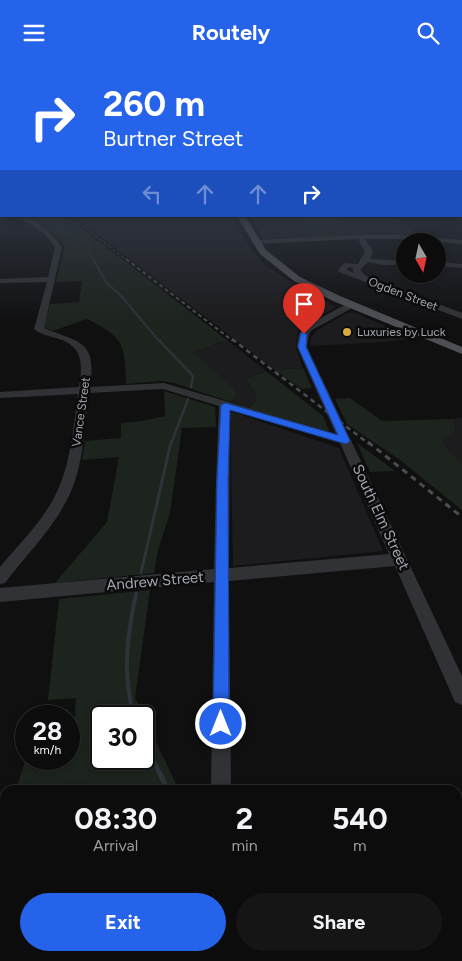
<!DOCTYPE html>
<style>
:root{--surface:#0c0c0d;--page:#151516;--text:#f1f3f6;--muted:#9a9b9d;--line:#2c2c2e;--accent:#2563eb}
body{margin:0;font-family:Figtree,sans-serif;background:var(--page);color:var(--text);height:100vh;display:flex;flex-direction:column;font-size:19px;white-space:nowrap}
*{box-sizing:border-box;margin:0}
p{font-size:16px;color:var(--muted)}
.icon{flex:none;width:28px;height:28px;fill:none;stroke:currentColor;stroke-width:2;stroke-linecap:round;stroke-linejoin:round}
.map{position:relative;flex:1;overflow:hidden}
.details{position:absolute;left:0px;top:720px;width:462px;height:176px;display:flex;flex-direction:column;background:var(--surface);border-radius:15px 15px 0 0;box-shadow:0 2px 8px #0003,0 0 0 1px var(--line)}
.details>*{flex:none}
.top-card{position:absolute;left:0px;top:0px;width:462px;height:152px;box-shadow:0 2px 8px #0003,0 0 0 1px var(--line);background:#2563eb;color:#fff;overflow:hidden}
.needle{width:32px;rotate:171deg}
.controls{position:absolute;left:396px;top:168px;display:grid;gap:10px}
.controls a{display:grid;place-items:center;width:50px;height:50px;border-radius:50%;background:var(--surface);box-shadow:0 2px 8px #0003,0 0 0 1px var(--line);font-size:25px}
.speed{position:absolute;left:15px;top:640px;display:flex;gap:10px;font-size:25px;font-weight:700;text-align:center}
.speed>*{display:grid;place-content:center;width:65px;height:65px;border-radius:50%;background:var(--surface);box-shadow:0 2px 8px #0003,0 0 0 1px var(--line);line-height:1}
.speed small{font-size:12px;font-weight:400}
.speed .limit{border:2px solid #111;border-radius:8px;background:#fff;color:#111}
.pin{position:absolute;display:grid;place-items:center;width:42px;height:42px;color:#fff;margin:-51px -21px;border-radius:50% 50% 50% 0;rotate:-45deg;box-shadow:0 0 5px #0007}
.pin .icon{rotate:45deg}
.me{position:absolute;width:55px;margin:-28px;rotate:0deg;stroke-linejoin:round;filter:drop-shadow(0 0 4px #0008)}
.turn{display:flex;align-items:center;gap:18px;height:105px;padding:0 20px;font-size:22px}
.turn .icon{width:65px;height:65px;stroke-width:2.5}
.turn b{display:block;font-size:35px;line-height:42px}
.lanes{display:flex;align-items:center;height:48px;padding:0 20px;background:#0003;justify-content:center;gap:25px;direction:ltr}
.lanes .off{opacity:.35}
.eta{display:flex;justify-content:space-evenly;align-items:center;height:85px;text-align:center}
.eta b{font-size:30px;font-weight:700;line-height:35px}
.primary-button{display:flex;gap:10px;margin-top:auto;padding:10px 20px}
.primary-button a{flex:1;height:58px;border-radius:30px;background:var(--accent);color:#fff;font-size:20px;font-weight:700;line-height:58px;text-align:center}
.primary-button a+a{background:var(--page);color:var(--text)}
header{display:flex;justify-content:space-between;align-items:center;height:65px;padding:0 20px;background:var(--accent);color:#fff;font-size:22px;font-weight:700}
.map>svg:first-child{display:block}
.built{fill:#1c1c1e}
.green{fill:#1d231d}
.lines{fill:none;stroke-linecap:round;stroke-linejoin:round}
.stream-far5{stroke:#2d3339;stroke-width:1}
.stream-far4{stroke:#2d3339;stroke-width:2}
.stream-far3{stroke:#2d3339;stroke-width:2.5}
.stream-far2{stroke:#2d3339;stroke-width:3}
.stream-far1{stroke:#2d3339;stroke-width:4}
.stream{stroke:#2d3339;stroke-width:5}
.minor{fill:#313235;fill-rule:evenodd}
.major{fill:#4e4f54;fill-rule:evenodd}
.rail-far3{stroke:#4a4c50;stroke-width:1;stroke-dasharray:3 2.5;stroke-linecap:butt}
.rail-far2{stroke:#4a4c50;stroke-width:2;stroke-dasharray:4 3;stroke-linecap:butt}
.rail-far1{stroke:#4a4c50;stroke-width:2.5;stroke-dasharray:5 4;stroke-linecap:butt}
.rail{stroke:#4a4c50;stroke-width:3;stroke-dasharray:6 5;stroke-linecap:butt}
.route{fill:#2563eb;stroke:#184099}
.poi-dot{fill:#d8aa40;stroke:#0b0b0c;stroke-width:2}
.labels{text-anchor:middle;stroke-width:5;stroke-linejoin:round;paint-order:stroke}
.far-street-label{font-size:12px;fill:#a3a6b0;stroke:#0b0b0c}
.far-poi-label{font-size:12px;fill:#a3a6b0;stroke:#0b0b0c;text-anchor:start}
.street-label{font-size:15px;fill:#a3a6b0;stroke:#0b0b0c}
</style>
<header><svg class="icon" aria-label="menu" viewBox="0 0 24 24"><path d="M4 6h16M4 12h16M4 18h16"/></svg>Routely<svg class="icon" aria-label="search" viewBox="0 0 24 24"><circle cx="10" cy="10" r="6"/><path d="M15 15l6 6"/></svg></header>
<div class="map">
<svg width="462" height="896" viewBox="0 0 462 896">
<rect width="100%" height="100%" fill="#101011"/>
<g class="built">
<path d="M73 151H232L249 181 264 199 294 219 336 242 303 261 298 267 296 283 303 303 275 305Z"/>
<path d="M250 151H311L302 152 316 173 263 174Z"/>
<path d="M341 151H395L417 170 349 172 345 167 326 168 320 160 347 158Z"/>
<path d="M347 248H355L414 273 385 277 310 281 311 273 316 266Z"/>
<path d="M227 275 266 306 246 314 255 327 256 336 249 343 230 337 236 332 193 287Z"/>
<path d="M233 347 339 383 383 486 233 501 230 348Z"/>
<path d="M462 353V399L446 383 442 375 456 366 453 354Z"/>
</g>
<g class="green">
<path d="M27 151H66L227 275 193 287 235 325 236 332 230 337 174 318 161 316 126 319C125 278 124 273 87 254L53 266 43 262 50 239 79 237 82 216 56 217 65 181 46 163Z"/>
<path d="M311 151H341L348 158 321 160 326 168 345 167 349 172 316 173 301 153Z"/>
<path d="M303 303 312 323 302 324 275 305Z"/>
<path d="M266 306 323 351 330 368 249 343 256 336 255 327 246 314Z"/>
<path d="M164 326 215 342 216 362 182 363 170 448 158 485 154 508 55 518 107 457 119 392 82 395 85 376 121 373V358L142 356 165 351Z"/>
<path d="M350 333 382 356 453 354 456 366 443 375 446 383 462 399V445L400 395 347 359 335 334Z"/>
<path d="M357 378 395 406 370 407Z"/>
<path d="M150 525 135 633 144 651H101V694H144V652L179 725H16L26 693 69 694V662L75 651 76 633 48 635 59 534Z"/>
<path d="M5 749V818L0 819V750Z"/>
</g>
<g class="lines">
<g class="stream-far5">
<path d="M49 151 68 170 91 178 89 188 94 195"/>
<path d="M458 151 462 153"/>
</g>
<path class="stream-far4" d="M93 194 106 217 123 233 159 276"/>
<g class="stream-far3">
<path d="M158 274 193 311 191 322"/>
<path d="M171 379 188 334"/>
</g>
<path class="stream-far2" d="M141 508 171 377"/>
<g class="stream-far1">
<path d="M134 651C122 610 127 571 136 529"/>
<path d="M144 676 146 680"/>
</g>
<path class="stream" d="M145 679 168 725"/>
<g class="minor">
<path d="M0 139 1 140V144H0Z"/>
<path d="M17 151C35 151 52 169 62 182L44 263C79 278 97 274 90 322L164 318 336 369 297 282 299 269 306 261 348 238H354V242L312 265 309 269 307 282 462 611V640L455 637 395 501 229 516 231 725H211L214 517 0 537V523L214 504 216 415 219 341 163 324 89 328C85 358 84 388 75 416 62 455 30 485 5 518L0 519V502C19 479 41 458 55 431 71 400 73 363 78 329L0 333V327L79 322C83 297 83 281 56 273 48 271 40 269 34 264L47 217 0 218V214L48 212 55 182 45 169ZM230 345 340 378 389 489 229 503Z"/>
<path d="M359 170H411L462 175V179L411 174H365L373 187 370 194 405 196V200H384L368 197 360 205 367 212 462 248V254L339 207 338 205 344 198 358 199 365 187 358 174 255 179 252 177 255 175ZM349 202 354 203 352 205 354 208 347 205Z"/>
<path d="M438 197 462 199V203L438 201Z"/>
<path d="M5 825V849L0 850V826Z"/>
<rect x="206" y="891" width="26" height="5"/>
</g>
<g class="major">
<rect x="461" y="139" width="1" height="4"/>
<path d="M237 151H245L266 185 300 212 340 231 462 282V289L333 236 294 216 260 189Z"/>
</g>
<path class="rail-far3" d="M69 151 127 195"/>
<path class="rail-far2" d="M126 194 233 276"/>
<path class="rail-far1" d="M232 274 369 379"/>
<path class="rail" d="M368 377 462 452"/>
</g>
<linearGradient id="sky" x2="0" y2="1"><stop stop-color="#090909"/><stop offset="0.51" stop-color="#313743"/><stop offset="1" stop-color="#313743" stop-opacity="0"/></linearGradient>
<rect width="462" height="257" fill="url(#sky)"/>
<path class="route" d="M301 267 307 269 306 282 350 376 346 379 230 345 228 414 229 659 227 664 221 667 216 664 213 659 217 414 221 340 225 338 229 339 338 370 298 282Z"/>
<circle class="poi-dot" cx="347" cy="267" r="5"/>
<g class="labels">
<g class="far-street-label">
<text transform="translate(403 229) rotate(21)" y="4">Ogden Street</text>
<text transform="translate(81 347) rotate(-82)" y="4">Vance Street</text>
</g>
<g class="far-poi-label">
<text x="357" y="271">Luxuries by Luck</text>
</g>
<g class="street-label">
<text transform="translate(381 452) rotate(65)" y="5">South Elm Street</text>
<text transform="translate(155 516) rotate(-5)" y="5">Andrew Street</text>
</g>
</g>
</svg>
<div class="controls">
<a><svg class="needle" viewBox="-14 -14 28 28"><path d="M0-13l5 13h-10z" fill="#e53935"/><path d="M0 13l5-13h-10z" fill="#9a9b9d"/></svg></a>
</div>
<div class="speed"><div>28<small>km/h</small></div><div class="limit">30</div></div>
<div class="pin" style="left:304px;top:269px;background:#d93025"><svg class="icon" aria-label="arrive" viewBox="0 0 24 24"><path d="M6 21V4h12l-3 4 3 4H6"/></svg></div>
<svg class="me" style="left:221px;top:659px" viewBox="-20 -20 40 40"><circle r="17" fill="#2563eb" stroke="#fff" stroke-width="3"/><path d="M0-11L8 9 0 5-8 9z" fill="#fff"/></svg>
<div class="top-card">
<div class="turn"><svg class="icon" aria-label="right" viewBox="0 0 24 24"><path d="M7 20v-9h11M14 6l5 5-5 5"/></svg><div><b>260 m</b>Burtner Street</div></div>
<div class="lanes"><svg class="icon off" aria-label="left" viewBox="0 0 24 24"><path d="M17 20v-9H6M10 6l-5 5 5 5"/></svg><svg class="icon off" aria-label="ahead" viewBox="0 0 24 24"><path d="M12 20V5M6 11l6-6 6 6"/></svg><svg class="icon off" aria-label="ahead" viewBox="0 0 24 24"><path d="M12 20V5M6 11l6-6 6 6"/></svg><svg class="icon" aria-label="right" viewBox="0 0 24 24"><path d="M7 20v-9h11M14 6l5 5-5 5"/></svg></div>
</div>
<section class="details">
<div class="eta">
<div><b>08:30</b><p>Arrival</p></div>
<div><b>2</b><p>min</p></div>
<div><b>540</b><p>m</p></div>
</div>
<div class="primary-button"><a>Exit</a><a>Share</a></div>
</section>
</div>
